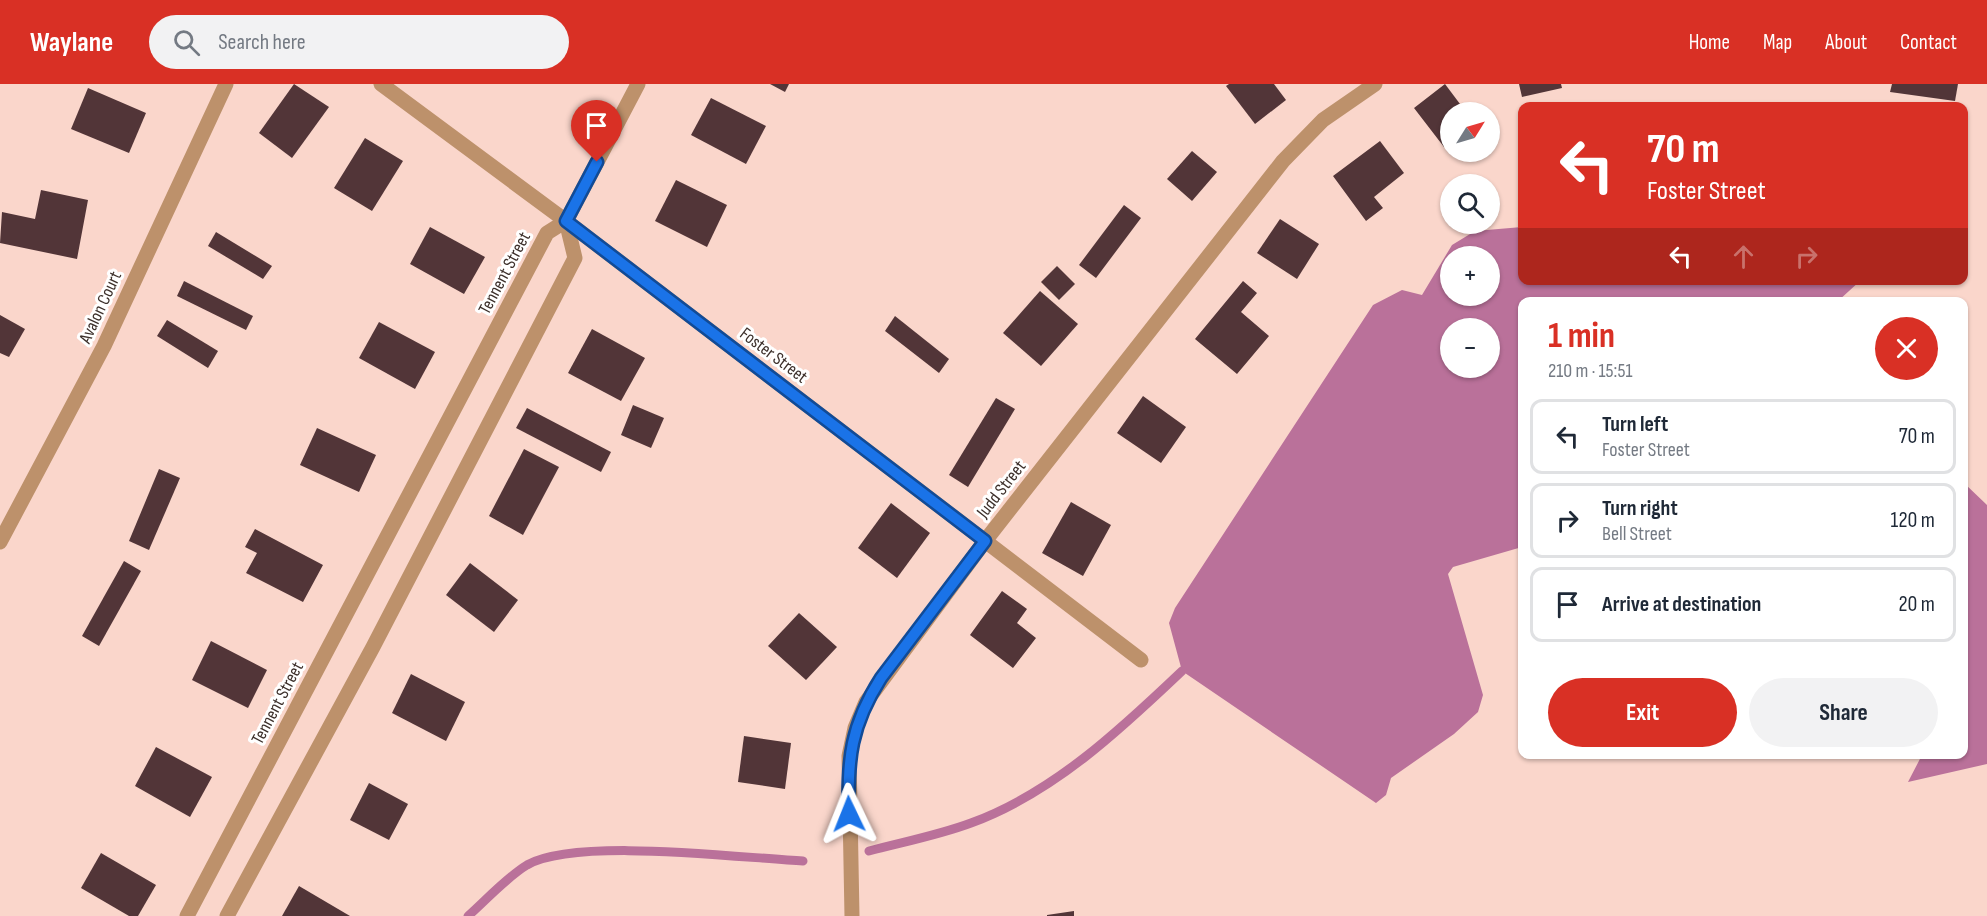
<!DOCTYPE html>
<meta charset="utf-8">
<style>
:root{--surface:#fff;--page:#f2f2f3;--text:#1f2937;--muted:#747a83;--line:#e0e1e3;--accent:#d93025}
body{margin:0;font-family:"Sofia Sans Condensed",sans-serif;background:var(--page);color:var(--text);height:100vh;display:flex;flex-direction:column;font-size:22px;white-space:nowrap}
*{box-sizing:border-box;margin:0}
p{font-size:20px;color:var(--muted)}
.icon{flex:none;width:33px;height:33px;fill:none;stroke:currentColor;stroke-width:2;stroke-linecap:round;stroke-linejoin:round}
.map{position:relative;flex:1;overflow:hidden}
.details{position:absolute;left:1518px;top:213px;width:450px;height:462px;display:flex;flex-direction:column;background:var(--surface);border-radius:12px;box-shadow:0 2px 4px #0004}
.details>*{flex:none}
.top-card{position:absolute;left:1518px;top:18px;width:450px;height:183px;border-radius:12px;box-shadow:0 2px 4px #0004;background:#d93025;color:#fff;overflow:hidden}
.needle{width:39px;rotate:53deg}
.fabs{position:absolute;left:1440px;top:18px;display:grid;gap:12px}
.fabs a{display:grid;place-items:center;width:60px;height:60px;border-radius:50%;background:var(--surface);box-shadow:0 2px 4px #0004;font-size:30px}
.pin{position:absolute;display:grid;place-items:center;width:51px;height:51px;color:#fff;margin:-62px -26px;border-radius:50% 50% 50% 0;rotate:-45deg;box-shadow:0 0 6px #0007}
.pin .icon{rotate:45deg}
.me{position:absolute;width:66px;margin:-33px;rotate:358deg;stroke-linejoin:round;filter:drop-shadow(0 0 4px #0008)}
.turn{display:flex;align-items:center;gap:21px;height:126px;padding:0 30px;font-size:27px}
.turn .icon{width:78px;height:78px;stroke-width:2.5}
.turn b{display:block;font-size:42px;line-height:51px}
.lanes{display:flex;align-items:center;height:57px;padding:0 30px;background:#0003;justify-content:center;gap:30px;direction:ltr}
.lanes .off{opacity:.35}
.round{display:grid;place-items:center;flex:none;width:63px;height:63px;border-radius:32px;background:var(--page)}
.overview{display:flex;align-items:center;justify-content:space-between;height:102px;padding:0 30px}
h1{font-size:36px;font-weight:700;line-height:45px;color:var(--accent)}
.button{display:flex;gap:12px;margin-top:auto;padding:12px 30px}
.button a{flex:1;height:69px;border-radius:36px;background:var(--accent);color:#fff;font-size:24px;font-weight:700;line-height:69px;text-align:center}
.button a+a{background:var(--page);color:var(--text)}
ul{padding:0;list-style:none}
li{display:flex;align-items:center;gap:18px;height:75px;margin:0 12px 9px;padding:0 18px;border:3px solid var(--line);border-radius:12px}
li div{flex:1}
li b{display:block;font-size:22px}
li em{font-style:normal}
header{display:flex;align-items:center;gap:36px;box-sizing:border-box;height:84px;padding:0 30px;background:var(--accent);color:#fff}
header strong{font-size:28px}
nav{display:flex;gap:33px;margin-inline-start:auto;font-size:21px}
.search{width:420px;height:54px;background:var(--page);display:flex;align-items:center;gap:15px;box-sizing:border-box;padding:0 21px;border-radius:33px;color:var(--muted);font-size:22px}
.map>svg:first-child{display:block}
.water{fill:#ba719a;fill-rule:evenodd}
.lines{fill:none;stroke-linecap:round;stroke-linejoin:round}
.stream{stroke:#ba719a;stroke-width:9}
.building{fill:#523538}
.minor{stroke:#bd916b;stroke-width:15}
.route-casing{stroke:#114b97;stroke-width:15}
.route{stroke:#1a73e8;stroke-width:10}
.labels{text-anchor:middle;stroke-width:6;stroke-linejoin:round;paint-order:stroke}
.street-label{font-size:18px;fill:#3d302b;stroke:#fff}
</style>
<header>
<strong>Waylane</strong>
<div class="search"><svg class="icon" aria-label="search" viewBox="0 0 24 24"><circle cx="10" cy="10" r="6"/><path d="M15 15l6 6"/></svg>Search here</div>
<nav><a>Home</a><a>Map</a><a>About</a><a>Contact</a></nav>
</header>
<div class="map">
<svg width="1987" height="832" viewBox="0 0 1987 832">
<rect width="100%" height="100%" fill="#fad6cb"/>
<g class="water">
<path d="M1522 143V196L1860 197 1838 217 1522 218V463L1453 483 1448 490 1483 611 1478 628 1454 650 1391 694 1386 711 1376 719 1182 587 1169 539 1175 524 1373 221 1402 206 1422 211 1452 161 1475 147ZM1450 172H1490V212H1450ZM1450 244H1490V284H1450Z"/>
<path d="M1964 399 1987 421V680L1908 698 1922 671 1964 670Z"/>
</g>
<g class="lines">
<g class="stream">
<path d="M869 767C903 758 939 751 971 739 1053 709 1120 646 1182 587"/>
<path d="M468 832C485 817 507 793 527 781 577 753 741 774 803 777"/>
</g>
</g>
<g class="building">
<path d="M294 0 329 23 292 74 259 49Z"/>
<path d="M770 0H789L785 8Z"/>
<path d="M1229 0H1274L1286 16 1255 40 1226 2Z"/>
<path d="M1445 0 1466 28H1450V59L1444 63 1414 24Z"/>
<path d="M1519 0H1561L1562 4 1522 13Z"/>
<path d="M1892 0H1958L1955 17 1890 8Z"/>
<path d="M88 4 146 29 129 69 71 45Z"/>
<path d="M711 14 766 42 746 80 691 51Z"/>
<path d="M365 54 403 77 372 127 334 104Z"/>
<path d="M1380 57 1404 89 1374 113 1383 124 1366 137 1333 92Z"/>
<path d="M1192 67 1217 88 1192 117 1167 95Z"/>
<path d="M676 96 727 121 707 163 655 137Z"/>
<path d="M41 106 88 116 77 175 0 159 2 128 35 135Z"/>
<path d="M1124 121 1141 134 1096 194 1079 181Z"/>
<path d="M1280 135 1319 160 1297 195 1257 169Z"/>
<path d="M430 143 485 173 464 210 410 180Z"/>
<path d="M216 148 272 182 263 195 208 162Z"/>
<path d="M1057 182 1075 200 1059 216 1041 198Z"/>
<path d="M184 197 253 232 246 246 177 212Z"/>
<path d="M1243 197 1257 209 1241 228 1269 252 1237 290 1195 255Z"/>
<path d="M1040 207 1078 240 1041 282 1003 249Z"/>
<path d="M0 231 25 245 9 273 0 269Z"/>
<path d="M895 232 949 275 939 289 885 247Z"/>
<path d="M167 236 218 267 208 284 157 252Z"/>
<path d="M379 238 435 268 415 305 359 274Z"/>
<path d="M592 245 645 274 621 317 568 289Z"/>
<path d="M1143 312 1186 343 1161 379 1117 349Z"/>
<path d="M996 314 1015 325 968 403 949 391Z"/>
<path d="M633 321 664 334 651 364 621 351Z"/>
<path d="M527 324 611 368 601 388 516 344Z"/>
<path d="M317 344 376 371 359 408 300 381Z"/>
<path d="M524 365 559 383 523 451 489 432Z"/>
<path d="M159 385 180 394 149 466 129 457Z"/>
<path d="M1071 418 1111 441 1083 492 1042 469Z"/>
<path d="M891 419 930 449 897 494 858 464Z"/>
<path d="M255 445 323 481 303 518 246 489 257 469 245 463Z"/>
<path d="M124 477 141 487 99 562 82 552Z"/>
<path d="M470 479 518 516 494 548 446 511Z"/>
<path d="M1002 507 1027 525 1017 539 1036 554 1013 584 970 551Z"/>
<path d="M799 529 837 563 806 596 768 562Z"/>
<path d="M211 557 267 586 248 624 192 596Z"/>
<path d="M411 590 465 618 446 657 392 629Z"/>
<path d="M744 652 791 659 785 705 738 698Z"/>
<path d="M156 663 212 693 190 733 135 702Z"/>
<path d="M369 699 408 720 389 756 350 736Z"/>
<path d="M101 769 156 801 138 832H129L81 804Z"/>
<path d="M299 802 350 832H282Z"/>
<path d="M1074 827V832H1047V831Z"/>
</g>
<g class="lines">
<g class="minor">
<path d="M381 0 566 137 1141 576"/>
<path d="M566 137 638 0"/>
<path d="M0 458 104 262 226 0"/>
<path d="M187 832 547 149 566 137"/>
<path d="M227 832 373 563 575 174 566 137"/>
<path d="M852 832 849 672 855 644 866 618 985 457 1283 77 1323 36 1375 0"/>
</g>
</g>
<g class="lines">
<defs>
<path id="route" d="M597 78 566 137 985 457 881 594C851 641 847 675 849 730"/>
</defs>
<use href="#route" class="route-casing"/>
<use href="#route" class="route"/>
</g>
<g class="labels">
<g class="street-label">
<text transform="translate(504 189) rotate(-62)" y="6">Tennent Street</text>
<text transform="translate(100 223) rotate(-65)" y="6">Avalon Court</text>
<text transform="translate(774 271) rotate(37)" y="6">Foster Street</text>
<text transform="translate(1001 405) rotate(-52)" y="6">Judd Street</text>
<text transform="translate(277 619) rotate(-62)" y="6">Tennent Street</text>
</g>
</g>
</svg>
<div class="fabs">
<a><svg class="needle" viewBox="-14 -14 28 28"><path d="M0-13l5 13h-10z" fill="#e53935"/><path d="M0 13l5-13h-10z" fill="#747a83"/></svg></a>
<a><svg class="icon" aria-label="search" viewBox="0 0 24 24"><circle cx="10" cy="10" r="6"/><path d="M15 15l6 6"/></svg></a>
<a>+</a>
<a>−</a>
</div>
<div class="pin" style="left:597px;top:78px;background:#d93025"><svg class="icon" aria-label="arrive" viewBox="0 0 24 24"><path d="M6 21V4h12l-3 4 3 4H6"/></svg></div>
<svg class="me" style="left:849px;top:730px" viewBox="-20 -20 40 40"><path d="M0-17L14 15 0 8-14 15z" fill="#1a73e8" stroke="#fff" stroke-width="4"/></svg>
<div class="top-card">
<div class="turn"><svg class="icon" aria-label="left" viewBox="0 0 24 24"><path d="M17 20v-9H6M10 6l-5 5 5 5"/></svg><div><b>70 m</b>Foster Street</div></div>
<div class="lanes"><svg class="icon" aria-label="left" viewBox="0 0 24 24"><path d="M17 20v-9H6M10 6l-5 5 5 5"/></svg><svg class="icon off" aria-label="ahead" viewBox="0 0 24 24"><path d="M12 20V5M6 11l6-6 6 6"/></svg><svg class="icon off" aria-label="right" viewBox="0 0 24 24"><path d="M7 20v-9h11M14 6l5 5-5 5"/></svg></div>
</div>
<section class="details">
<div class="overview"><div><h1>1 min</h1><p>210 m · 15:51</p></div><a class="round" style="background:#d93025;color:#fff"><svg class="icon" aria-label="close" viewBox="0 0 24 24"><path d="M6 6l12 12M18 6L6 18"/></svg></a></div>
<ul>
<li><svg class="icon" aria-label="left" viewBox="0 0 24 24"><path d="M17 20v-9H6M10 6l-5 5 5 5"/></svg><div><b>Turn left</b><p>Foster Street</p></div><em>70 m</em></li>
<li><svg class="icon" aria-label="right" viewBox="0 0 24 24"><path d="M7 20v-9h11M14 6l5 5-5 5"/></svg><div><b>Turn right</b><p>Bell Street</p></div><em>120 m</em></li>
<li><svg class="icon" aria-label="arrive" viewBox="0 0 24 24"><path d="M6 21V4h12l-3 4 3 4H6"/></svg><div><b>Arrive at destination</b></div><em>20 m</em></li>
</ul>
<div class="button"><a>Exit</a><a>Share</a></div>
</section>
</div>
